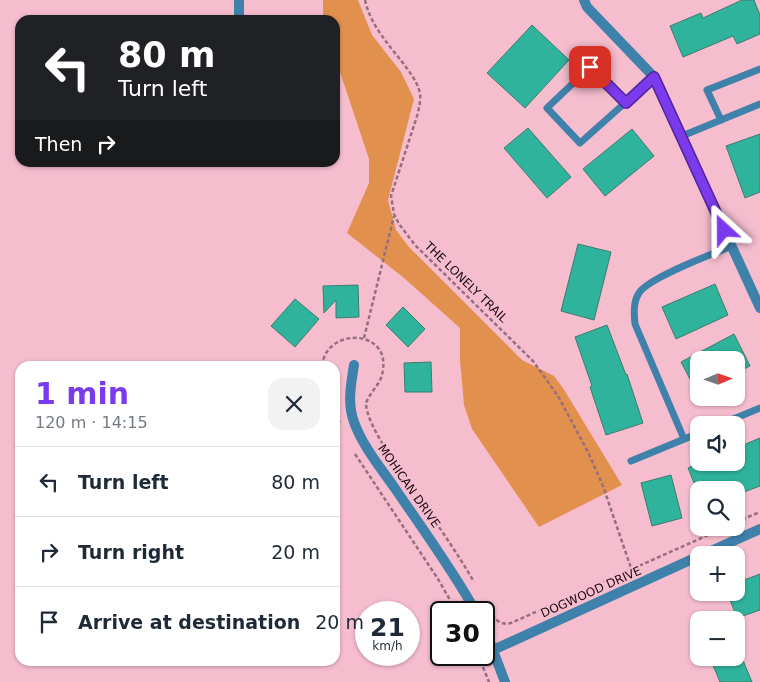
<!DOCTYPE html>
<meta charset="utf-8">
<style>
:root{--surface:#fff;--page:#f2f2f3;--text:#1f2937;--muted:#747a83;--line:#e0e1e3;--accent:#7c3aed}
body{margin:0;font-family:"DejaVu Sans",sans-serif;background:var(--page);color:var(--text);height:100vh;display:flex;flex-direction:column;font-size:19px;white-space:nowrap}
*{box-sizing:border-box;margin:0}
p{font-size:16px;color:var(--muted)}
.icon{flex:none;width:28px;height:28px;fill:none;stroke:currentColor;stroke-width:2;stroke-linecap:round;stroke-linejoin:round}
.map{position:relative;flex:1;overflow:hidden}
.drawer{position:absolute;left:15px;top:361px;width:325px;height:305px;display:flex;flex-direction:column;background:var(--surface);border-radius:15px;box-shadow:0 1px 4px #0004}
.drawer>*{flex:none}
.banner{position:absolute;left:15px;top:15px;width:325px;height:152px;border-radius:15px;box-shadow:0 1px 4px #0004;background:#202124;color:#fff;overflow:hidden}
.needle{width:32px;rotate:88deg}
.tools{position:absolute;left:690px;top:351px;display:grid;gap:10px}
.tools a{display:grid;place-items:center;width:55px;height:55px;border-radius:10px;background:var(--surface);box-shadow:0 1px 4px #0004;font-size:25px}
.speed{position:absolute;left:355px;top:601px;display:flex;gap:10px;font-size:25px;font-weight:700;text-align:center}
.speed>*{display:grid;place-content:center;width:65px;height:65px;border-radius:50%;background:var(--surface);box-shadow:0 1px 4px #0004;line-height:1}
.speed small{font-size:12px;font-weight:400}
.speed .limit{border:2px solid #111;border-radius:8px;background:#fff;color:#111}
.pin{position:absolute;display:grid;place-items:center;width:42px;height:42px;color:#fff;margin:-21px;border-radius:10px;box-shadow:0 2px 8px #0006}
.me{position:absolute;width:55px;margin:-28px;rotate:336deg;stroke-linejoin:round;filter:drop-shadow(0 0 4px #0008)}
.turn{display:flex;align-items:center;gap:18px;height:105px;padding:0 20px;font-size:22px}
.turn .icon{width:65px;height:65px;stroke-width:2.5}
.turn b{display:block;font-size:35px;line-height:42px}
.then{display:flex;align-items:center;height:48px;padding:0 20px;background:#0003;gap:10px;font-size:19px}
.round{display:grid;place-items:center;flex:none;width:52px;height:52px;border-radius:15px;background:var(--page)}
.headline{display:flex;align-items:center;justify-content:space-between;height:85px;padding:0 20px}
h1{font-size:30px;font-weight:700;line-height:38px;color:var(--accent)}
ul{padding:0;list-style:none}
li{display:flex;align-items:center;gap:15px;height:70px;padding:0 20px;border-top:1px solid var(--line)}
li div{flex:1}
li b{display:block;font-size:19px}
li em{font-style:normal}
.map>svg:first-child{display:block}
.green{fill:#e2904d}
.building{fill:#2fb39c;stroke:#3c7c6e}
.lines{fill:none;stroke-linecap:round;stroke-linejoin:round}
.path{stroke:#976f7c;stroke-width:2.5;stroke-dasharray:4 2.5;stroke-linecap:butt}
.lane{stroke:#3e81aa;stroke-width:7}
.street{stroke:#3e81aa;stroke-width:10}
.route-casing{stroke:#51269a;stroke-width:12}
.route{stroke:#7c3aed;stroke-width:9}
.labels{text-anchor:middle;stroke-width:5;stroke-linejoin:round;paint-order:stroke}
.street-label{font-size:12px;fill:#1e0b12;stroke:#f6bdcf}
</style>
<div class="map">
<svg width="760" height="682" viewBox="0 0 760 682">
<rect width="100%" height="100%" fill="#f6bdcf"/>
<path class="green" d="M323 0H358L372 35 401 72 414 99 388 200 396 230 409 247 522 360 554 376 563 388 622 485 539 527 472 429 464 405 460 360V328L404 278 347 233 369 183V159L335 57V20H323Z"/>
<g class="building">
<path d="M742 0H754L760 15V34L737 44 733 36 683 57 670 26 701 13 703 18Z"/>
<path d="M532 25 569 60 525 108 487 73Z"/>
<path d="M528 128 571 177 547 198 504 148Z"/>
<path d="M632 129 654 156 605 196 583 169Z"/>
<path d="M760 134V192L745 198 726 146Z"/>
<path d="M578 244 611 252 594 320 561 311Z"/>
<path d="M715 284 728 315 676 339 662 307Z"/>
<path d="M358 285 359 317 336 318V300L324 313 323 286Z"/>
<path d="M295 299 319 319 295 347 271 326Z"/>
<path d="M403 307 425 329 408 347 386 325Z"/>
<path d="M607 325 626 375 627 374 643 423 606 435 590 387 592 386 575 337Z"/>
<path d="M734 334 750 366 736 373V360H699V396L681 362Z"/>
<path d="M431 362 432 392H405L404 363Z"/>
<path d="M760 438V486L736 495V490H697L688 468 701 462H736V448Z"/>
<path d="M671 475 682 518 652 526 641 483Z"/>
<path d="M760 574V610L737 618 727 592H736V583Z"/>
<path d="M710 658H742L752 682H720Z"/>
</g>
<g class="lines">
<g class="path">
<path d="M365 0C370 24 388 44 403 63 410 73 418 82 420 94 421 101 419 106 418 113L391 196 394 214 399 224 415 245 533 361 558 396 588 452 603 486 631 568"/>
<path d="M364 338 394 216"/>
<path d="M322 366C326 327 389 329 383 369 382 384 371 390 366 403 366 424 396 464 408 481 430 515 454 547 474 582"/>
<path d="M335 409 340 422"/>
<path d="M355 454 438 579 457 612"/>
<path d="M736 522 760 512"/>
<path d="M489 609C494 618 499 626 511 623L724 528"/>
<path d="M478 655 489 682"/>
</g>
<g class="lane">
<path d="M626 103 590 67 547 108 580 143 654 77"/>
<path d="M721 120 707 90 760 69"/>
<path d="M682 136 760 104"/>
<path d="M719 425 760 408"/>
<path d="M684 439 635 324C634 314 633 302 639 293 648 278 712 254 732 246"/>
<path d="M631 461 699 433"/>
</g>
<g class="street">
<path d="M584 0 587 7 654 77 760 308"/>
<path d="M239 20V0"/>
<path d="M354 365C351 384 347 403 354 422 362 445 380 467 394 487 422 528 452 569 476 612"/>
<path d="M702 555 760 529"/>
<path d="M484 627 505 682"/>
<path d="M493 650 699 556"/>
</g>
</g>
<g class="lines">
<defs>
<path id="route" d="M590 67 626 103 654 77 724 230"/>
</defs>
<use href="#route" class="route-casing"/>
<use href="#route" class="route"/>
</g>
<g class="labels">
<g class="street-label">
<text transform="translate(466 282) rotate(44)" y="4">THE LONELY TRAIL</text>
<text transform="translate(409 486) rotate(55)" y="4">MOHICAN DRIVE</text>
<text transform="translate(591 592) rotate(-24)" y="4">DOGWOOD DRIVE</text>
</g>
</g>
</svg>
<div class="tools">
<a><svg class="needle" viewBox="-14 -14 28 28"><path d="M0-13l5 13h-10z" fill="#e53935"/><path d="M0 13l5-13h-10z" fill="#747a83"/></svg></a>
<a><svg class="icon" aria-label="sound" viewBox="0 0 24 24"><path d="M4 9h4l5-4v14l-5-4H4zM17 9q2 3 0 6"/></svg></a>
<a><svg class="icon" aria-label="search" viewBox="0 0 24 24"><circle cx="10" cy="10" r="6"/><path d="M15 15l6 6"/></svg></a>
<a>+</a>
<a>−</a>
</div>
<div class="speed"><div>21<small>km/h</small></div><div class="limit">30</div></div>
<div class="pin" style="left:590px;top:67px;background:#d93025"><svg class="icon" aria-label="arrive" viewBox="0 0 24 24"><path d="M6 21V4h12l-3 4 3 4H6"/></svg></div>
<svg class="me" style="left:724px;top:230px" viewBox="-20 -20 40 40"><path d="M0-17L14 15 0 8-14 15z" fill="#7c3aed" stroke="#fff" stroke-width="4"/></svg>
<div class="banner">
<div class="turn"><svg class="icon" aria-label="left" viewBox="0 0 24 24"><path d="M17 20v-9H6M10 6l-5 5 5 5"/></svg><div><b>80 m</b>Turn left</div></div>
<div class="then">Then<svg class="icon" aria-label="right" viewBox="0 0 24 24"><path d="M7 20v-9h11M14 6l5 5-5 5"/></svg></div>
</div>
<section class="drawer">
<div class="headline"><div><h1>1 min</h1><p>120 m · 14:15</p></div><a class="round"><svg class="icon" aria-label="close" viewBox="0 0 24 24"><path d="M6 6l12 12M18 6L6 18"/></svg></a></div>
<ul>
<li><svg class="icon" aria-label="left" viewBox="0 0 24 24"><path d="M17 20v-9H6M10 6l-5 5 5 5"/></svg><div><b>Turn left</b></div><em>80 m</em></li>
<li><svg class="icon" aria-label="right" viewBox="0 0 24 24"><path d="M7 20v-9h11M14 6l5 5-5 5"/></svg><div><b>Turn right</b></div><em>20 m</em></li>
<li><svg class="icon" aria-label="arrive" viewBox="0 0 24 24"><path d="M6 21V4h12l-3 4 3 4H6"/></svg><div><b>Arrive at destination</b></div><em>20 m</em></li>
</ul>
</section>
</div>
